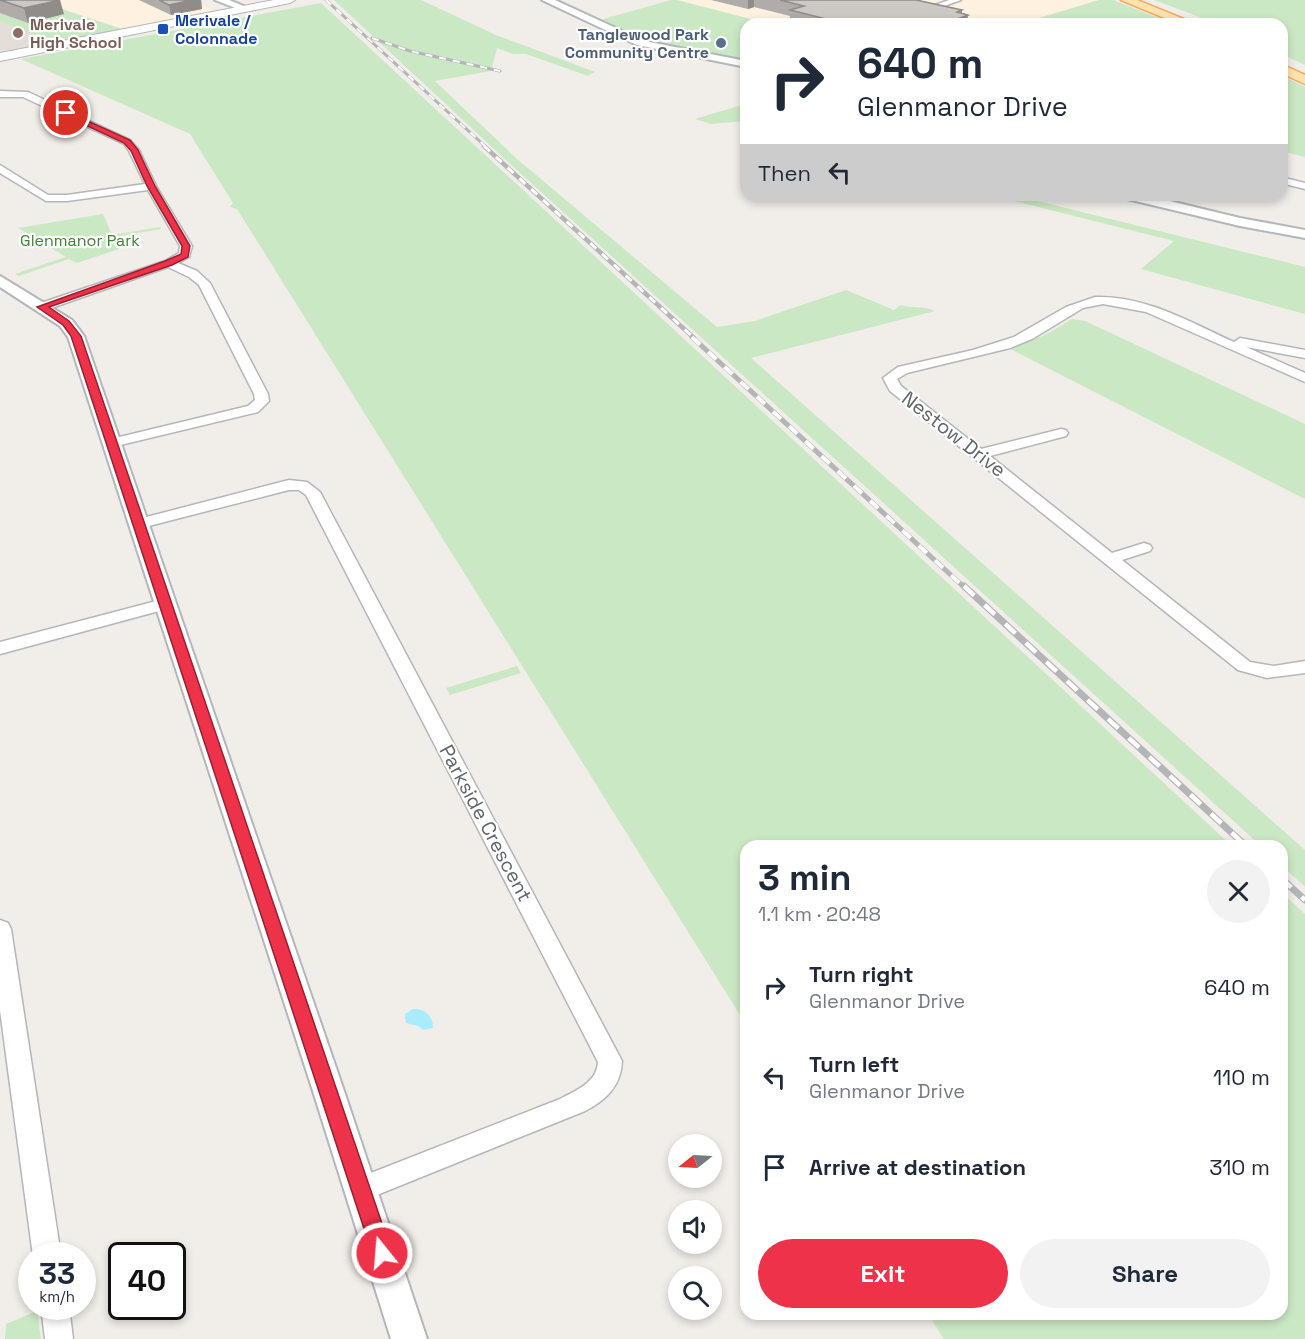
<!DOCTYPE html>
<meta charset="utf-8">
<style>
:root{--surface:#fff;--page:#f2f2f3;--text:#1f2937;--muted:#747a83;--accent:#ed3249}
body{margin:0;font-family:"Space Grotesk",sans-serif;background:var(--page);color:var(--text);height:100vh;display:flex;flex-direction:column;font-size:22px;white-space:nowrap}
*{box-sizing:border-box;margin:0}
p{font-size:20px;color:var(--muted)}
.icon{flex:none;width:33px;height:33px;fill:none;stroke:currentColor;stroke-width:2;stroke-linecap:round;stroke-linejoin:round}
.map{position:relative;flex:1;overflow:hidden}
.details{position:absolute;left:740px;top:840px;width:548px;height:480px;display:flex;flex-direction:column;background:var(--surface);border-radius:18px;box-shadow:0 3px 9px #0003}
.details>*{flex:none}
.hud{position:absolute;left:740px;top:18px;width:548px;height:183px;border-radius:18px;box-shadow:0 3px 9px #0003;background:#fff;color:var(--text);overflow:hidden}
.needle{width:39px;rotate:252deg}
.buttons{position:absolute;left:668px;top:1134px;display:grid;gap:12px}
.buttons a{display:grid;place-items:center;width:54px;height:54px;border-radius:50%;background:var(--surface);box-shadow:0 3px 9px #0003;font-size:30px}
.speed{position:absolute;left:18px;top:1242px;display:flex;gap:12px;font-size:30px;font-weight:700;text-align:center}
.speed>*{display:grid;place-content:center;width:78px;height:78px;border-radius:50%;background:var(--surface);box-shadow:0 3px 9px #0003;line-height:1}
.speed small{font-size:15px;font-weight:400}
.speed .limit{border:3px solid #111;border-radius:9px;background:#fff;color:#111}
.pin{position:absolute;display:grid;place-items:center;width:51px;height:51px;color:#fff;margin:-26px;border:3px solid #fff;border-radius:50%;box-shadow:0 2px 6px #0007}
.me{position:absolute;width:66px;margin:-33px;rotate:343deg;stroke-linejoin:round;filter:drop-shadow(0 0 4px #0008)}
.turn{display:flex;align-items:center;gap:21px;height:126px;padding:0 18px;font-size:27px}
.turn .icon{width:78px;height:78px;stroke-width:2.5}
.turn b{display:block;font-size:42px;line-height:51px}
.then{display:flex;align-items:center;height:57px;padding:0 18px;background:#0003;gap:12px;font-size:22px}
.round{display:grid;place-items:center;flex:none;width:63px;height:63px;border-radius:32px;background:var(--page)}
.head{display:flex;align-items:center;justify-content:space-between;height:102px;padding:0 18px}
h1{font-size:36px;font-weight:800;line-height:45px}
.action{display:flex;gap:12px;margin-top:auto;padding:12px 18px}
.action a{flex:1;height:69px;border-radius:36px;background:var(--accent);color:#fff;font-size:24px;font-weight:800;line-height:69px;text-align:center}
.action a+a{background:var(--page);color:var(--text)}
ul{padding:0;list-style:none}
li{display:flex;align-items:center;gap:18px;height:90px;padding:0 18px}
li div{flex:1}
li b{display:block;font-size:22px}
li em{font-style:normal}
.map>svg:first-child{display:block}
.commercial{fill:#fef1df}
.education{fill:#e4ded8}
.green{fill:#cbe8c4}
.water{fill:#a9ebff}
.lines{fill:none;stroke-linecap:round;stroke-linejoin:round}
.minor-casing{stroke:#b3b7ba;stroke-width:3}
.tertiary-casing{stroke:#b3b7ba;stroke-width:4}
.secondary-casing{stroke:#b2b6ba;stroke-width:2}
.primary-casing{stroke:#f4ab5d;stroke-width:3}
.minor{fill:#fff;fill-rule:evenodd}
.tertiary{fill:#fff;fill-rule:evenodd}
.secondary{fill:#fff;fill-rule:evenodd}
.primary{fill:#ffe2ae;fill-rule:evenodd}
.rail-far3-casing{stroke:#b4b5b6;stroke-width:3}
.rail-far2-casing{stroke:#b4b5b6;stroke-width:4.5}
.rail-far1-casing{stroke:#b4b5b6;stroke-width:5}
.rail-casing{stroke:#b4b5b6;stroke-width:7}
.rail-far3{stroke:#fff;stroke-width:2;stroke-dasharray:7;stroke-linecap:butt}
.rail-far2{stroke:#fff;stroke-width:3;stroke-dasharray:8;stroke-linecap:butt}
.rail-far1{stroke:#fff;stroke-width:4;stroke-dasharray:11;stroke-linecap:butt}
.rail{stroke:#fff;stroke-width:4.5;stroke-dasharray:14;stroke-linecap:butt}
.wall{fill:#afaca9}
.shaded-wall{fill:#8f8c89}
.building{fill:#ccc8c4;stroke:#8f8c89;stroke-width:1.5}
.route{fill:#ed3249;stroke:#9a202f;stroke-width:1.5}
.transit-dot{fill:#1a4fb4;stroke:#fff;stroke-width:2}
.education-dot{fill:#8d6e63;stroke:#fff;stroke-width:2}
.service-dot{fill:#5c6f8a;stroke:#fff;stroke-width:2}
.labels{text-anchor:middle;stroke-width:4.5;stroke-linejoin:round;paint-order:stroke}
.far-transit-label{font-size:16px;font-weight:bold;fill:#164399;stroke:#fff;text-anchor:start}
.far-education-label{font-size:16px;font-weight:bold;fill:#785e54;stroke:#fff;text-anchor:start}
.far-service-label{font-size:16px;font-weight:bold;fill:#4e5e75;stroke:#fff;text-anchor:end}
.far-park-label{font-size:16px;fill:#3f8233;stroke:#fff}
.street-label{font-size:20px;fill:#5f6568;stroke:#fff}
</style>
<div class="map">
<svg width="1305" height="1339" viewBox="0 0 1305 1339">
<rect width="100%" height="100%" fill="#f1ede8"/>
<g class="commercial">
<path d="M35 0H193L214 10 122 29Z"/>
<path d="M677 0H1099L1019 24H771Z"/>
</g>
<path class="education" d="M0 21 49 39 54 42 0 53Z"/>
<g class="green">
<path d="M0 0H35L122 29 54 42 0 21Z"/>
<path d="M334 0H421L496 35 595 72 588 76 526 54H513L497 48 491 71 435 81 517 159 717 327 755 321 846 290 894 310 900 305C912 309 923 305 935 311L751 358 1305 850V887L1281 865V846H1261L508 162Z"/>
<path d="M671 0H677L770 24H746L745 62 640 40 600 20Z"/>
<path d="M1099 0H1113L1174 24H1019Z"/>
<path d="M1154 0H1305V65L1281 54V24H1218Z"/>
<path d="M321 3 1232 846H746L745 1023 237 209 230 207 233 203 190 134 21 59Z"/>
<path d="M1281 75 1305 87V157L1281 151Z"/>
<path d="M745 104V121L711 124 695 119Z"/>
<path d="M990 195H1013L1305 267V314L1141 269 1174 241Z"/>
<path d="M103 214 112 235 160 227 161 229 114 237 119 249 77 263 69 259 19 276 15 274 66 257 18 228Z"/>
<path d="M1072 319 1085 321 1305 424V499L1012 350V348L1047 334Z"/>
<path d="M517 666 521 673 450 695 446 688Z"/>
<path d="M1281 892 1305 914V1339H944L928 1314H1281Z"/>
<path d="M37 1311 41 1339H5L6 1324Z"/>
</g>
<path class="water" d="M413 1009C425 1008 433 1016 433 1028L423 1030 418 1026 406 1023 405 1014Z"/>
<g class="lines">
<defs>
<g id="minor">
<path d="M949 0H961L922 14 915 12Z"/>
<path d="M0 91 28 92 130 140 139 150 156 186 192 246 189 257 178 263 197 271 210 283 268 394 269 401 258 412 112 447 107 446 105 443 107 440 248 406 255 400 254 394 199 285 189 277 168 267 46 310H38L36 307 38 304 165 261 179 253 180 246 148 190 67 201H46L0 173V165L48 195H67L145 184 129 151 124 144 23 97H0Z"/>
<path d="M1281 177 1305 183V189L1281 183Z"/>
<path d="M1095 297C1144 295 1190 322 1234 342L1240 338 1305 350V358L1246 347 1305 373V382L1146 312 1103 304 1083 308 1032 339 1010 348 907 373 897 379 901 386 981 449 1061 429 1066 430 1068 433 1066 436 990 456 1112 553 1144 543 1150 545 1152 548 1150 551 1122 560 1250 662 1274 666 1305 661V673L1267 678 1238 670 890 391 883 378 898 367 973 350 1014 337 1066 307Z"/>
<path d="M289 480 307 482 320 492 622 1061C621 1086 606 1100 585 1111L362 1201 353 1198 349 1189 353 1180 560 1099C577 1090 597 1082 598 1062L306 495 299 490H289L137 529 129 524 131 521Z"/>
<path d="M164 599 170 600 172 604 170 608 0 654V642Z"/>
<path d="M0 920 8 923 11 929 61 1256H33L0 1010Z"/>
<path d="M41 1306H69L73 1339H45Z"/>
</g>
<g id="tertiary">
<path d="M215 0H229L251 9 243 11Z"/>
<path d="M542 0H555L644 41 746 61V67L637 45Z"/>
<path d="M1121 195H1145L1240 218 1305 230V238L1240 226 1123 198Z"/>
<path d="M0 276 72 320 84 336 343 1088 427 1339H391L312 1088 68 337 60 326 0 287Z"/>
</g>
<path id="secondary" d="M274 0H295L290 3 0 61V53Z"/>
<g id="primary">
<path d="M1121 0H1137L1196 24H1179Z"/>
<path d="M1281 64 1305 75V84L1281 73Z"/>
</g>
</defs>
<use href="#minor" class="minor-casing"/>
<use href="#tertiary" class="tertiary-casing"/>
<use href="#secondary" class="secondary-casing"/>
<use href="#primary" class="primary-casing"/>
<use href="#minor" class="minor"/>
<use href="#tertiary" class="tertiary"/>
<use href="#secondary" class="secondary"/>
<use href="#primary" class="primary"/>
<defs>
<g id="rail-far3">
<path d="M326 0 486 147"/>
<path d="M372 38 410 51 500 71"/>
</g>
<path id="rail-far2" d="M484 146 694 338"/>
<path id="rail-far1" d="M692 337 965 588"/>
<g id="rail">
<path d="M964 586 1246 846"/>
<path d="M1281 878 1305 900"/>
</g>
</defs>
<use href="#rail-far3" class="rail-far3-casing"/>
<use href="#rail-far2" class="rail-far2-casing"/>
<use href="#rail-far1" class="rail-far1-casing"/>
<use href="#rail" class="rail-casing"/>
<use href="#rail-far3" class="rail-far3"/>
<use href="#rail-far2" class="rail-far2"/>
<use href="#rail-far1" class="rail-far1"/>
<use href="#rail" class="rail"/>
</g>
<g class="wall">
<path d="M0 0 64 14 28 23 0 13Z"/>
<path d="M139 0H201L202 9 171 15Z"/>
<path d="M711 0H916L962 10 961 13 967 24H789L790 16 754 7 748 9Z"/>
</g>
<g class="shaded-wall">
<path d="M60 0 64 14 28 23 24 8Z"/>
<path d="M192 0H201L202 9 171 15 169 5Z"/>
<path d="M748 0H754V7L748 9Z"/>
<path d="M962 10 961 18 968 15 967 24H944L957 12Z"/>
</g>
<g class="building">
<path d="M0 0H60L24 8Z"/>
<path d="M159 0H192L169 5Z"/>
<path d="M780 0H916L962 10 957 12 968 15 944 24H935L928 23 924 24H846L790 10 804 6Z"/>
</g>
<path class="route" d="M64 112H68L130 140 138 150 155 186 190 246 188 257 172 265 49 307 69 321 81 336 392 1253 389 1261 382 1264 375 1261 372 1253 71 336 63 325 37 307 165 261 181 254 182 246 147 186 131 151 124 143 64 115Z"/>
<rect class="transit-dot" x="157" y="23" width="12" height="12" rx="3"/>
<circle class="education-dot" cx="18" cy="33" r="6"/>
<circle class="service-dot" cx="721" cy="43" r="6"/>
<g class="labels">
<g class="far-transit-label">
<text x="175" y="26">Merivale /<tspan x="175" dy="18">Colonnade</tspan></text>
</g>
<g class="far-education-label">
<text x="30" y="30">Merivale<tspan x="30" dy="18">High School</tspan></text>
</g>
<g class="far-service-label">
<text x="709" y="40">Tanglewood Park<tspan x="709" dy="18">Community Centre</tspan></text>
</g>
<g class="far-park-label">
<text x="80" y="246">Glenmanor Park</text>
</g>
<g class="street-label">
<text transform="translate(954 434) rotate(38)" y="7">Nestow Drive</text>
<text transform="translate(486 823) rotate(62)" y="7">Parkside Crescent</text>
</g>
</g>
</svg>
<div class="buttons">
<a><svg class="needle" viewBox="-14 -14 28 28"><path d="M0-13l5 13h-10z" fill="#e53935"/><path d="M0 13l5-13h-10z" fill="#747a83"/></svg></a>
<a><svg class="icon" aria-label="sound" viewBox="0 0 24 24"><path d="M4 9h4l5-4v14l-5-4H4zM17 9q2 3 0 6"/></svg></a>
<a><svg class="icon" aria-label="search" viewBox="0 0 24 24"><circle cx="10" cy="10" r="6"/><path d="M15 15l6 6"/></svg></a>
</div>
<div class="speed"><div>33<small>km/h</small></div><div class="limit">40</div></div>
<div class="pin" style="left:66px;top:113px;background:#d93025"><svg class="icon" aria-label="arrive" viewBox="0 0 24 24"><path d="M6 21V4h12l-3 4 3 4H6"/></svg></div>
<svg class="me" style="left:382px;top:1253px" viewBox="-20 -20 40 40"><circle r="17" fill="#ed3249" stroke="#fff" stroke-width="3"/><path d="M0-11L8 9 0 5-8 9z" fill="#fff"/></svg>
<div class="hud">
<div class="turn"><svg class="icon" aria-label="right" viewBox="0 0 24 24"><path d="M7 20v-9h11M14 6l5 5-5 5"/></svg><div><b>640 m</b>Glenmanor Drive</div></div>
<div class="then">Then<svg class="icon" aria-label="left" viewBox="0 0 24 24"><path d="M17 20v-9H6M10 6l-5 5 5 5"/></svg></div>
</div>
<section class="details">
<div class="head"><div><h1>3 min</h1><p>1.1 km · 20:48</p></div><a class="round"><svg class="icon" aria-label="close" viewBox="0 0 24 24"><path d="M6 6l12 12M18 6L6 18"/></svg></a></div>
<ul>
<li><svg class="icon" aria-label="right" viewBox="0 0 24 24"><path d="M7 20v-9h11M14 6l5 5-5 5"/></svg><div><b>Turn right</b><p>Glenmanor Drive</p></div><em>640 m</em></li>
<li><svg class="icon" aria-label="left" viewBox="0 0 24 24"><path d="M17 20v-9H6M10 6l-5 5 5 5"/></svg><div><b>Turn left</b><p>Glenmanor Drive</p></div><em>110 m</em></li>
<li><svg class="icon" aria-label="arrive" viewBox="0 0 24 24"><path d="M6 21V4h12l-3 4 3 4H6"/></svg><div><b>Arrive at destination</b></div><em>310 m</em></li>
</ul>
<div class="action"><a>Exit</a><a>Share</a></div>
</section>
</div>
